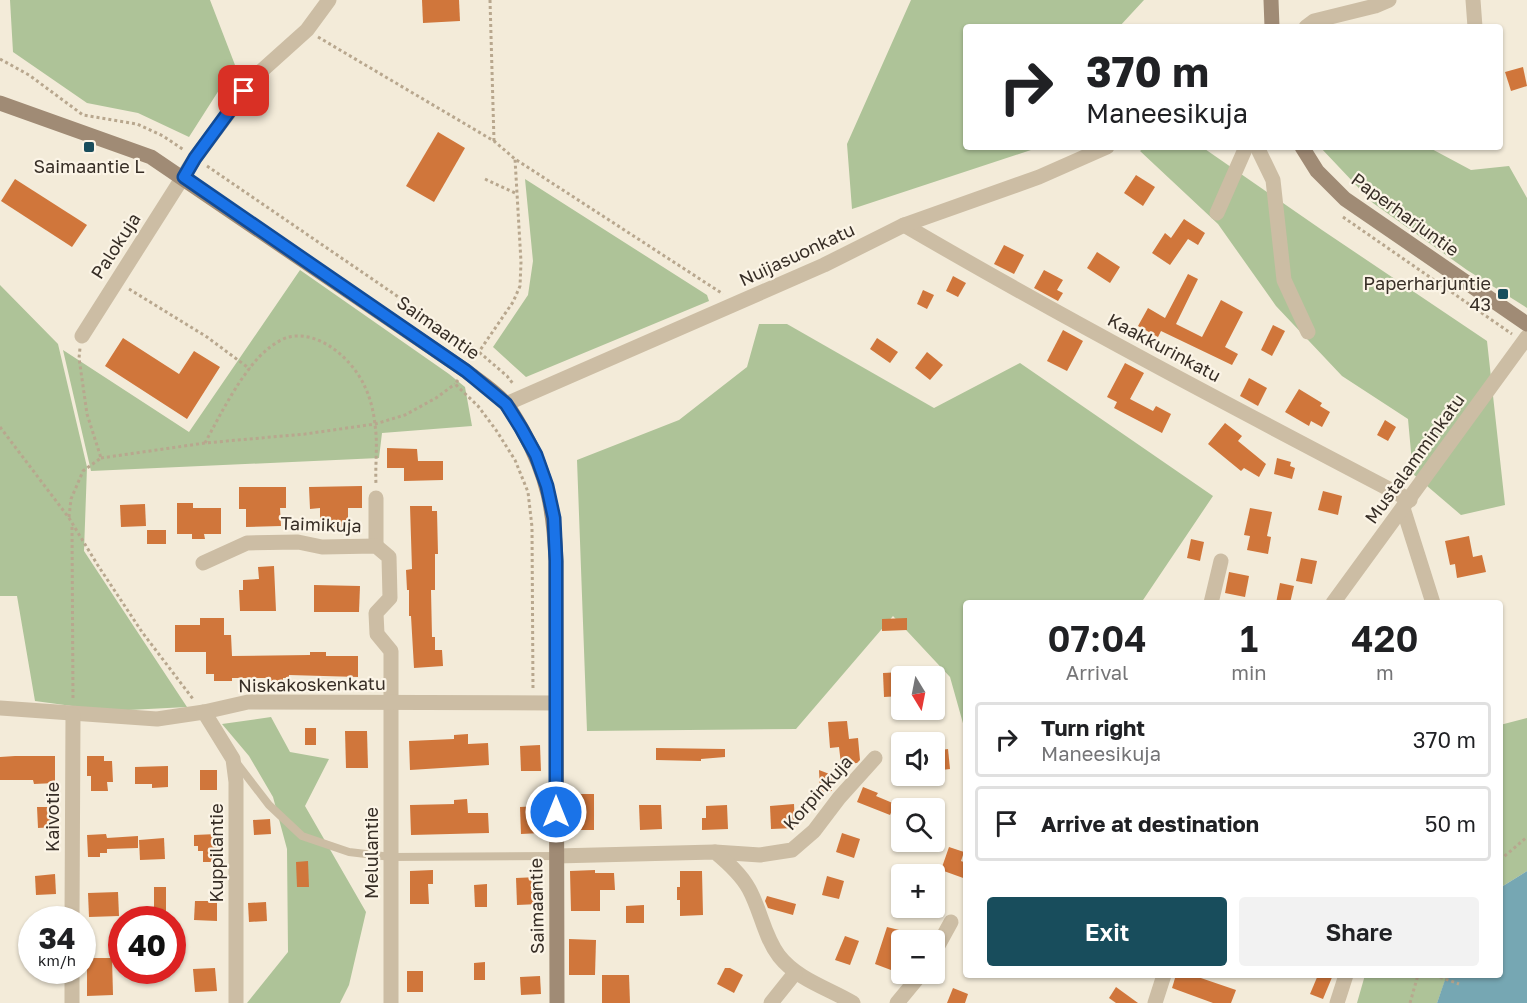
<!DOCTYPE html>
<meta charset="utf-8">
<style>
:root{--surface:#fff;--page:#f2f2f2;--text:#202124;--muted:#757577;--line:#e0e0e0;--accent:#184d5c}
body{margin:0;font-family:"Golos Text",sans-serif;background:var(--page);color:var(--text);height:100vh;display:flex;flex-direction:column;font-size:22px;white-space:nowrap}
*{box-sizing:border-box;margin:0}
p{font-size:20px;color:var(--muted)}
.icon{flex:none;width:33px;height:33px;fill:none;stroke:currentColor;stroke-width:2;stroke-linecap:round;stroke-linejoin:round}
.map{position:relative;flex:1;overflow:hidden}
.side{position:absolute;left:963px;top:600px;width:540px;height:378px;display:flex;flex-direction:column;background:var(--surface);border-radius:6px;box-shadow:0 2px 4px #0004}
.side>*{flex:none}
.guide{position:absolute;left:963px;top:24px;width:540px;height:126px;border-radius:6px;box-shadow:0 2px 4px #0004;background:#fff;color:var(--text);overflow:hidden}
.needle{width:39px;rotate:170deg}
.tools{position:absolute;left:891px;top:666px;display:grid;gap:12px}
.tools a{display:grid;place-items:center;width:54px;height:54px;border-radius:6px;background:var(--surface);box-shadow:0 2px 4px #0004;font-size:30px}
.speed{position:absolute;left:18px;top:906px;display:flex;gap:12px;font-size:30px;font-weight:700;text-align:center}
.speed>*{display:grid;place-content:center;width:78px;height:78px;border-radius:50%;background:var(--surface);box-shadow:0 2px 4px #0004;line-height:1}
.speed small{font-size:15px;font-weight:400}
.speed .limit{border:9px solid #d22;background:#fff;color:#111}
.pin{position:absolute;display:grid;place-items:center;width:51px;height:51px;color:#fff;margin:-26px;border-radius:12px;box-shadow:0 3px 9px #0006}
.me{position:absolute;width:66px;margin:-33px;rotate:0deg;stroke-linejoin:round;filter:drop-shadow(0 0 4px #0008)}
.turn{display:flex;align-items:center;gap:21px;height:126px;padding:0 24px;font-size:27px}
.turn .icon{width:78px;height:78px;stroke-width:2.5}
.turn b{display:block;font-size:42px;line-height:51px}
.eta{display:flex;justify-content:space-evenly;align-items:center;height:102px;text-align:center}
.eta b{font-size:36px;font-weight:600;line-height:42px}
.button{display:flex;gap:12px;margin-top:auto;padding:12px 24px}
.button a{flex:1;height:69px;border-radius:6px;background:var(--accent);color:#fff;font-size:24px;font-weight:600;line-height:69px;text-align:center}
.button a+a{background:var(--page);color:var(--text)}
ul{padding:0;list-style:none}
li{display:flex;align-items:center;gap:18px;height:75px;margin:0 12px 9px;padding:0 12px;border:3px solid var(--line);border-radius:6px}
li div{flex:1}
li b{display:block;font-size:22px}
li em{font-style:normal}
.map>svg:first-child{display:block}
.green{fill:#aec398}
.water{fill:#76a7b3}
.building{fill:#d0763b}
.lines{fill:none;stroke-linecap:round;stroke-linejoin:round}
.path{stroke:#b8a78e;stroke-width:3;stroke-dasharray:3 3;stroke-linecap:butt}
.lane{stroke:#ccbda4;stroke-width:8}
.street{stroke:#ccbda4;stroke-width:15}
.secondary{stroke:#a08b75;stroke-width:15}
.route-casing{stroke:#114b97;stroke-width:15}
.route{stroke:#1a73e8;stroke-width:10}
.poi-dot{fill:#184d5c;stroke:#fbf4e6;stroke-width:2}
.labels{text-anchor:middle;stroke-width:4.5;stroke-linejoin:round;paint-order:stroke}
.poi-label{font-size:18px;fill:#372e26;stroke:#fbf4e6}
.street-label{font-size:18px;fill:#372e26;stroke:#fbf4e6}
</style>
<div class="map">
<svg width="1527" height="1003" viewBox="0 0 1527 1003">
<rect width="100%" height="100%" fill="#f3ebd9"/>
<g class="green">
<path d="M10 0H210L235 65 189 137 138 113 87 103 13 52Z"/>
<path d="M911 0H1144L1119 27H966V147H1040L852 209 847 144Z"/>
<path d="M1145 147H1202L1322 230 1487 341 1505 505 1461 515 1413 474 1408 419 1342 376 1276 306 1218 224 1140 151Z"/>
<path d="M1320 147H1428L1471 170 1509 166 1527 198V308L1467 270 1373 203Z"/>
<path d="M525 179 707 295 709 301 526 377 493 347 528 295 533 261Z"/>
<path d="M300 270 449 374 465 387 472 426 382 433 379 458 91 471 63 350 189 432Z"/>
<path d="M0 285 58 344 87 467 84 551 187 707 109 711 35 701 17 596H0Z"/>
<path d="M759 324H787L934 408 1020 363 1213 496 1141 603H966V734L950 677 893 616 796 729 587 731 577 460 679 420 747 367Z"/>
<path d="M271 717 290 752 329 759 305 806 366 912 349 985 340 1003H247L288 952 287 849 273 797 249 756 222 724Z"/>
<path d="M1527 718V871L1503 886 1500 890V725Z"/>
<path d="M1365 975H1451L1446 978 1437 1003H1357Z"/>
</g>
<path class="water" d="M1527 871V1003H1437L1446 977 1451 975H1500V890L1503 886Z"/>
<g class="building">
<path d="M422 0H459L460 21 423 23Z"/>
<path d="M1523 67 1527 86 1511 91 1505 72Z"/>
<path d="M438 132 465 148 434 202 406 186Z"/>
<path d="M1136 175 1155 187 1143 206 1124 193Z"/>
<path d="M15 179 87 225 72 247 1 201Z"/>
<path d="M1184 219 1205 233 1198 245 1188 239 1170 265 1152 253 1165 233 1171 238Z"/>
<path d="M1004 245 1024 255 1014 274 994 264Z"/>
<path d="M1097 252 1120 267 1110 283 1087 268Z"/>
<path d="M1044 270 1063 280 1057 290 1063 293 1058 301 1034 288Z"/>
<path d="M1188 274 1198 279 1176 324 1202 337 1221 300 1243 312 1225 347 1238 354 1232 365 1161 331 1158 337 1138 326 1148 308 1165 318Z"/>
<path d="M953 276 966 283 958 297 946 291Z"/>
<path d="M923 290 934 295 927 309 917 304Z"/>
<path d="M1273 325 1285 331 1272 356 1261 350Z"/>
<path d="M1063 330 1083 341 1067 371 1047 361Z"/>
<path d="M123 338 179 374 194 351 220 367 187 419 105 366Z"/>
<path d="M877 338 898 352 890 363 870 349Z"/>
<path d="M927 352 943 365 930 380 915 368Z"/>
<path d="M1125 363 1144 373 1130 399 1153 411 1156 406 1171 414 1162 433 1114 408 1117 402 1107 397Z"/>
<path d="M1249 378 1267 388 1258 406 1240 396Z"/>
<path d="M1299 389 1322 403 1320 406 1330 412 1322 427 1311 421 1309 426 1285 412Z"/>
<path d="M1385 420 1396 427 1388 441 1377 435Z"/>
<path d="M1225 423 1242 436 1238 441 1266 464 1259 477 1244 468 1241 471 1208 444Z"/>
<path d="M387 448 417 449 418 461H443V480L404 481V468H387Z"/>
<path d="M1277 458 1291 462 1290 466 1295 468 1292 479 1274 474Z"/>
<path d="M362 486V508H348V527L320 528V508L310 509 309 487Z"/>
<path d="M239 487H286V508H280L281 526 246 527V509H239Z"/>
<path d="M1323 491 1342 496 1338 515 1318 510Z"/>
<path d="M177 503H193V508H221V534H204L205 539H192V534H177Z"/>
<path d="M145 504 146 526 121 527 120 505Z"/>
<path d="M410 506H432V511H437L438 554H435V590H431L432 637H435V650H442L443 666 414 668 411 616H409V590H407L406 570 412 569Z"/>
<path d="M1250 508 1272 512 1267 536 1271 537 1268 554 1247 550 1250 536 1244 535Z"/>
<rect x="147" y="530" width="19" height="14"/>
<path d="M1469 536 1473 557 1482 555 1486 572 1457 578 1455 564 1450 565 1445 541Z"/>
<path d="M1191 539 1204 542 1200 561 1187 558Z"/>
<path d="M1301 558 1317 561 1312 584 1296 581Z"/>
<path d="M274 566 276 611H240L239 590H243V580L259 579 258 567Z"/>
<path d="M1229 572 1249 576 1245 597 1225 593Z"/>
<path d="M1280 583 1294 586 1290 603H1276Z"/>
<path d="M314 585 360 586 359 612H314Z"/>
<path d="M200 618H224V635H231L232 656 310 655V652H326V656H358V677L289 675V678H283V682H271V678H232V681H214V674H206V652H175V625H200Z"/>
<path d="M907 618V630L882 631V619Z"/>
<path d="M902 672V696L884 697 883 673Z"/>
<path d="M847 721 849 739 858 738 860 760 857 763 841 764 839 747 830 748 828 722Z"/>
<rect x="305" y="728" width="11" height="17"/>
<path d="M345 731H367L368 768H346Z"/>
<path d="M468 734V744L488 743 489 765 410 770 409 741 454 739V735Z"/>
<path d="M540 745 541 771H521L520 746Z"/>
<path d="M656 748 725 749V757L701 759V761L656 760Z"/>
<path d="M948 749 950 769 934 771V751Z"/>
<path d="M15 756H55V783L34 784 33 780H0V757Z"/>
<path d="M87 756H104V761H112L113 782H107L108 791H91V776H87Z"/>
<path d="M168 766V787L152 788V784H135V767Z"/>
<rect x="200" y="770" width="17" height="20"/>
<path d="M819 770 832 775V791L820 792Z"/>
<path d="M863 787 878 793 876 796 895 804 890 815 857 802Z"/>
<rect x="571" y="794" width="23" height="36"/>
<path d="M467 799 468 813H488L489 833 411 835 410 805 454 804V800Z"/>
<path d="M794 804 795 828 771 829 770 806Z"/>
<path d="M639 805H661L662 829 640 830Z"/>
<path d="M727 805 728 829 702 830V818H706V806Z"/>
<path d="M540 806 541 833 521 834 520 807Z"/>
<path d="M37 807H50V813H55L56 827 38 828Z"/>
<path d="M270 819 271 834 254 835 253 820Z"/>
<path d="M842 833 860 839 854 858 836 852Z"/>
<path d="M106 834 107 838 138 836V848L107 849V853H100V857H88L87 835Z"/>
<path d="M217 834V862H203V851H198V846H194V835Z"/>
<path d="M164 838 165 859 140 860 139 840Z"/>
<path d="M949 847 964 852 961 861 966 863V879L941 870Z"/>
<path d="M308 861 309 887H297L296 862Z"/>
<path d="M433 870V884H428L429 904H410V871Z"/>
<path d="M595 870V873H614L615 890H600V911H571L570 871Z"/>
<path d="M680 871H702L703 915 680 916V900H677V887H680Z"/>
<path d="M55 874 56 894 36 895 35 876Z"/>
<path d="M827 876 844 881 839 899 822 895Z"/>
<path d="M538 877 539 904 517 905 516 878Z"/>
<path d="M487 884V907H475L474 885Z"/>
<rect x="154" y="887" width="12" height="30"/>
<path d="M118 892 119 916 89 917 88 893Z"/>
<path d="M767 896 796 904 793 915 768 908 765 901Z"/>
<path d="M195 901H217V921L194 920Z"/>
<path d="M266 902 267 921 249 922 248 903Z"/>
<path d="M644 905V923H626V906Z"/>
<path d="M887 927 903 931 901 938 902 966 899 973 875 964Z"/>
<path d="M845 936 859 941 850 965 835 960Z"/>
<path d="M569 939 596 940 595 975H569Z"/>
<path d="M87 958H112L113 995 87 996Z"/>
<path d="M485 962V980H474V963Z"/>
<path d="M215 968 217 991 195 992 193 969Z"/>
<path d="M725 968H730L743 975 734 993 717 984Z"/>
<rect x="407" y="971" width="16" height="21"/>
<path d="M602 975H629L630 1003H602Z"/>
<path d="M1176 975H1192L1236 990 1231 1003H1213L1172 988Z"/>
<path d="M1318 975H1333L1323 999 1310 994Z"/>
<path d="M540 976 541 994 521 995 520 977Z"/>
<path d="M1116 987 1138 1003H1116L1109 998Z"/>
<path d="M953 988 968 994 965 1003H947Z"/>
</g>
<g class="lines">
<g class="path">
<path d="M490 0 494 141"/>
<path d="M318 37 494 141 515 159 723 294"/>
<path d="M0 59 29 75 83 115 137 124 163 136 184 150"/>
<path d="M207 166 479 352 507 376 514 385"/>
<path d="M485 179 515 193"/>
<path d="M1343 217 1512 334"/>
<path d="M129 289 207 337 250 369"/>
<path d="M474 359 513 302 520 286 521 262 515 159"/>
<path d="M458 380 455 384 478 406 496 430 515 460 528 492 532 527 533 691"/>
<path d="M0 427 69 518 97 564 142 632 193 699"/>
<path d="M205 443C220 415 244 367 269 348 274 344 283 338 289 337 319 330 352 359 364 385 370 396 374 413 375 425 378 444 375 465 376 484"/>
<path d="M101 458 205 443 305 434 375 424 405 415 436 398 455 384"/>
<path d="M69 517 71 499 83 471 101 458 87 414 79 358 80 348"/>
<path d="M72 527 73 701"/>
<path d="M1500 860 1527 837"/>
<path d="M1440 977 1459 984"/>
<path d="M1410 1003 1418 975"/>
</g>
<path class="lane" d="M236 762 269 805 302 836 349 852 391 857 556 856"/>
<g class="street">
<path d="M1473 0 1475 27"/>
<path d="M1306 27 1314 21 1375 6 1389 0"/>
<path d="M1257 147 1273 180 1284 280 1308 332"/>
<path d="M1217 213 1246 147"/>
<path d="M904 225C1070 322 1240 411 1410 500"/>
<path d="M82 336 195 158 257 75 307 30 329 0"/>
<path d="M506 404 824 265 904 225 1039 177 1107 147"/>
<path d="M1403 508 1433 603"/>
<path d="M376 546V498"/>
<path d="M203 563 247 543 298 542 322 547 376 546 389 557 390 598 376 613 377 634 391 651V1003"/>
<path d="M1211 603 1221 561"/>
<path d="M1333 603 1527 337"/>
<path d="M0 708 157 719 204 712 248 702 555 703"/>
<path d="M204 712 233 759 236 782V1003"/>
<path d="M715 852 760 855 792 850 814 831 839 798 875 758"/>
<path d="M556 856 715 852C727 862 741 874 749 889 761 911 764 936 779 956 798 980 828 988 853 1003"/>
<path d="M72 920 73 715"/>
<path d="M934 953 951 922"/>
<path d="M72 1003V970"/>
<path d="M771 1003 795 973"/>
<path d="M897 1003 921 974"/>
<path d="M1155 1003 1164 975"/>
<path d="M1337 1003 1346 975"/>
</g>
<g class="secondary">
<path d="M1271 0 1272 27"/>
<path d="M0 103 151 157 466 371C479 381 495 391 506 404 512 411 518 422 523 431 548 476 554 511 556 561L557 1003"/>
<path d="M1302 147 1317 171 1345 199 1527 324"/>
</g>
</g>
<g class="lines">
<defs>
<path id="route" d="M244 91 195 158 184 177 466 371 506 404 521 428 536 455 547 486 554 518 556 561V812"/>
</defs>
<use href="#route" class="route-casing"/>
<use href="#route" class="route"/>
</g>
<g class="poi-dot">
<rect x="83" y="141" width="12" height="12" rx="3"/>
<rect x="1497" y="288" width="12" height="12" rx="3"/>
</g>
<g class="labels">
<g class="poi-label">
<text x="89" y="173">Saimaantie L</text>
<text x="1491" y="290" text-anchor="end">Paperharjuntie<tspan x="1491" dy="21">43</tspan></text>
</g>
<g class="street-label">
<text transform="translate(1405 215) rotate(36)" y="6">Paperharjuntie</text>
<text transform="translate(116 246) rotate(-57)" y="6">Palokuja</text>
<text transform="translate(797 255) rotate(-25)" y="6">Nuijasuonkatu</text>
<text transform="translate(438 328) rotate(35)" y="6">Saimaantie</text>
<text transform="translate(1164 348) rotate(28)" y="6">Kaakkurinkatu</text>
<text transform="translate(1415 459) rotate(-54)" y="6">Mustalamminkatu</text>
<text transform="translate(321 525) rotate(2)" y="6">Taimikuja</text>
<text transform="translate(312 685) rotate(-1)" y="6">Niskakoskenkatu</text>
<text transform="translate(818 793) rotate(-48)" y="6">Korpinkuja</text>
<text transform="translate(53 817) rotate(-90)" y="6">Kaivotie</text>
<text transform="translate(217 853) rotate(-90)" y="6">Kuppilantie</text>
<text transform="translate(372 853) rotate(-90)" y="6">Melulantie</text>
<text transform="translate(537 906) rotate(-91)" y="6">Saimaantie</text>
</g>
</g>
</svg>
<div class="tools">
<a><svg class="needle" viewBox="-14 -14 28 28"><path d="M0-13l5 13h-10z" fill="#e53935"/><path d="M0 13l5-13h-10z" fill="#757577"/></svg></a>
<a><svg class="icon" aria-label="sound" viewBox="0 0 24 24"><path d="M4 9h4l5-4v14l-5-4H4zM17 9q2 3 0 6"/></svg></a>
<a><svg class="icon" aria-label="search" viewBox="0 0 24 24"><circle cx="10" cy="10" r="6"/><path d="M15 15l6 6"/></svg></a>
<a>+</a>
<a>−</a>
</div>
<div class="speed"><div>34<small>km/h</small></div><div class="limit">40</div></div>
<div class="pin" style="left:244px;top:91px;background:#d93025"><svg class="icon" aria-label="arrive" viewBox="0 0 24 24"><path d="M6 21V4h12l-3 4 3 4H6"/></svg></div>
<svg class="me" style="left:556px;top:812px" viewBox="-20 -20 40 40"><circle r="17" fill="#1a73e8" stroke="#fff" stroke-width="3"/><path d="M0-11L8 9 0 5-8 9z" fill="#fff"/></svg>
<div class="guide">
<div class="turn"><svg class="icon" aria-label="right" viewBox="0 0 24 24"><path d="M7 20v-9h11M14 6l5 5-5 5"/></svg><div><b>370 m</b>Maneesikuja</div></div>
</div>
<section class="side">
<div class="eta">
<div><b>07:04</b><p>Arrival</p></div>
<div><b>1</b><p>min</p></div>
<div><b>420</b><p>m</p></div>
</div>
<ul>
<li><svg class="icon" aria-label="right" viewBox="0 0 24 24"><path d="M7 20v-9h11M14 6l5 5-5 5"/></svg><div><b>Turn right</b><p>Maneesikuja</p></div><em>370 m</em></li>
<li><svg class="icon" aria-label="arrive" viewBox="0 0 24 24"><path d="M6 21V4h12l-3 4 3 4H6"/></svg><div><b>Arrive at destination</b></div><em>50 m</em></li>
</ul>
<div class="button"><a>Exit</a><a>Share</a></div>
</section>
</div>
